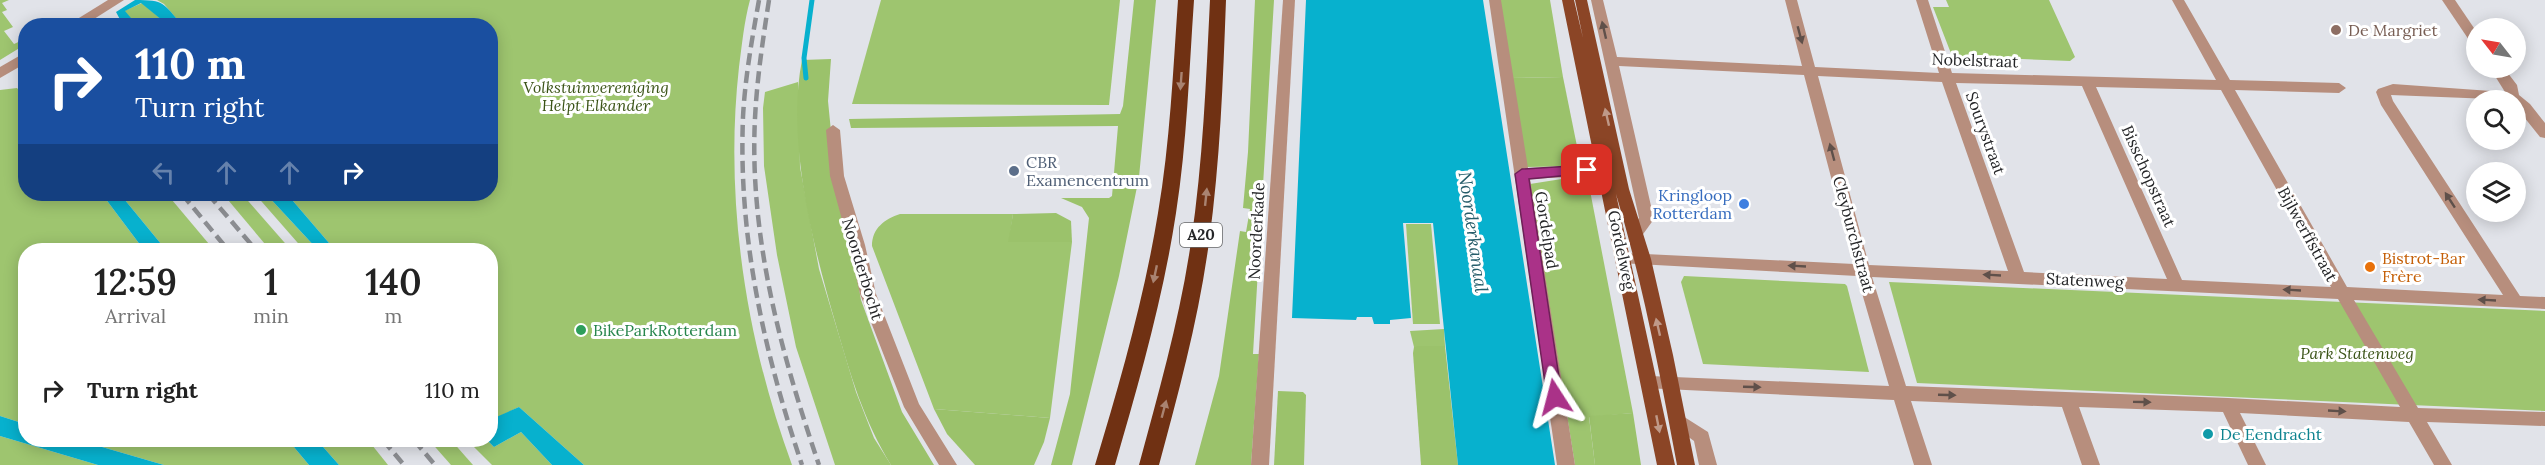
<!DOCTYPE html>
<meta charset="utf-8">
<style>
:root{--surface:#fff;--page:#f6f6f6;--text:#222;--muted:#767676}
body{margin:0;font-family:Lora,serif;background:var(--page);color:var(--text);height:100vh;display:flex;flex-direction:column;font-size:22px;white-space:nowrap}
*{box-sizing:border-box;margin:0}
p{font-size:20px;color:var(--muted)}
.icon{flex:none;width:33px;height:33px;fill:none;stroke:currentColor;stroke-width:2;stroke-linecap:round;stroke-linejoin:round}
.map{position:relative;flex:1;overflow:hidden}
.sheet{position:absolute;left:18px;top:243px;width:480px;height:204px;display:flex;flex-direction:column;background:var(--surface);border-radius:24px;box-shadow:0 3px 15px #0003}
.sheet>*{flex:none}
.top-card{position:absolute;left:18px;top:18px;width:480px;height:183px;border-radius:24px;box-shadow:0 3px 15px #0003;background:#1a4fa0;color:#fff;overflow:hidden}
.needle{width:39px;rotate:301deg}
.tools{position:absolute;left:2466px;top:18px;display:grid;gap:12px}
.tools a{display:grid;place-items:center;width:60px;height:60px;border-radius:50%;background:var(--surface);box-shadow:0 3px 15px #0003;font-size:30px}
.pin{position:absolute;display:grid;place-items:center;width:51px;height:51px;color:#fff;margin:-26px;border-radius:12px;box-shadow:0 3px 9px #0006}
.me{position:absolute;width:66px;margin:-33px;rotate:351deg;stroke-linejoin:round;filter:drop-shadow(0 0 4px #0008)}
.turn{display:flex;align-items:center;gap:21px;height:126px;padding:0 18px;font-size:27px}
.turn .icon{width:78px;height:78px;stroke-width:2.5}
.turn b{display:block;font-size:42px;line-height:51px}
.lanes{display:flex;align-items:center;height:57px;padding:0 18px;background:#0003;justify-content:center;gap:30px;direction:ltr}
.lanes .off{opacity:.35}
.eta{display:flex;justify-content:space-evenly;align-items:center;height:102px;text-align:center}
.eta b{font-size:36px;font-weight:600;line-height:42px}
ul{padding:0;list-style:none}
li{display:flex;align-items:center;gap:18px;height:90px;padding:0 18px}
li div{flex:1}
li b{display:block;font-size:22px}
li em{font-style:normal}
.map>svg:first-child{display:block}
.green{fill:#9ec56f}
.forest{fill:#9bc26b}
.water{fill:#07b1ce}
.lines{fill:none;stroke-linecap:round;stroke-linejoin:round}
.stream{stroke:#07b1ce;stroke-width:5}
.minor{fill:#b78e7d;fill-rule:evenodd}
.major{fill:#8b4526;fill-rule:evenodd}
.highway{fill:#703113;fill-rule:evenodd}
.rail{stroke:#8b8d91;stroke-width:4.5;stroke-dasharray:12 6;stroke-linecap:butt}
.oneway{fill:#5f504a}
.oneway2{fill:#a98371}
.oneway3{fill:#bf9988}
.route{fill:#aa3288;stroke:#6e2058;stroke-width:1.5}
.education-dot{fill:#8d6e63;stroke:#fff;stroke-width:2}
.service-dot{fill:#5c6f8a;stroke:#fff;stroke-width:2}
.shop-dot{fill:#3f7fe0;stroke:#fff;stroke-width:2}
.food-dot{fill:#e8710a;stroke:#fff;stroke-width:2}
.leisure-dot{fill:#2e9e5b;stroke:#fff;stroke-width:2}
.culture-dot{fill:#0f9aa8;stroke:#fff;stroke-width:2}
.labels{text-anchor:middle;stroke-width:6;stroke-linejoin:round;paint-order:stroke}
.shield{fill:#fff;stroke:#666768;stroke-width:1.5}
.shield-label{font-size:15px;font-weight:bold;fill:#252628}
.education-label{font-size:16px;fill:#785e54;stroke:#fff;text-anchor:start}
.street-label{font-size:16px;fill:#252628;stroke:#fff}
.park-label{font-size:16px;font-style:italic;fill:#3a5316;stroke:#fff}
.service-label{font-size:16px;fill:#4e5e75;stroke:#fff;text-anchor:start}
.shop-label{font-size:16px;fill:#366cbe;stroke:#fff;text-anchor:end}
.food-label{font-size:16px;fill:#c56008;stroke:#fff;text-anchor:start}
.leisure-label{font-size:16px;fill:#27864d;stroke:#fff;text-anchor:start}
.culture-label{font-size:16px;fill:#0d838f;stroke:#fff;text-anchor:start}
.water-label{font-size:18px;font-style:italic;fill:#265d6a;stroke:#fff}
</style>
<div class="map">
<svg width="2545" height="465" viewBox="0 0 2545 465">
<rect width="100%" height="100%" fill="#e1e3e9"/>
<g class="green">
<path d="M0 0H9L2 3 7 10 2 12 13 27 4 31 14 44 25 39 26 44 0 60Z"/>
<path d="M157 0H750C744 22 742 45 739 67 724 201 746 340 792 465H584L519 407 494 419 490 415V250H335L287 194H490V26L182 25 164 4Z"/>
<path d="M881 0H1120L1109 105 852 104Z"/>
<path d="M1499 0H1550L1563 77 1511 78Z"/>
<path d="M1946 0H2049L2075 57 2070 61 1952 56 1933 7H1949Z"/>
<path d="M142 3 168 25H137L124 11Z"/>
<path d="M798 82 800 167 819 269 856 392 874 438 891 465H835L796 347 777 255 764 166 763 108 765 92Z"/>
<path d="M17 88 25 97 26 194H102L144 250H26L25 424 0 416V90Z"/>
<path d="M1587 175 1633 413 1589 417 1595 465H1575L1530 184Z"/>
<path d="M120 194H167L214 250H166Z"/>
<path d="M223 194H242L291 250H270Z"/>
<path d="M255 194H266L318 250H304Z"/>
<path d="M900 214H1013L1009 242H1072L1050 418 934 409 872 246C872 228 885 219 900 214Z"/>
<path d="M1406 224H1431L1440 324H1413Z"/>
<path d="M1684 276 1845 284 1847 286 1869 372 1703 364 1681 282Z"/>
<path d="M1889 282 2545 311V411L1917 383Z"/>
<path d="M1444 329 1445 346 1414 347 1410 331Z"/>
<path d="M521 432 552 465H492L467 440H487L494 447Z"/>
<path d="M0 436 98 465H0Z"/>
<path d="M78 440H288L309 465H164Z"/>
<path d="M317 440H368L388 465H339Z"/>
<path d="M429 440H451L473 465H451Z"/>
</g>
<g class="forest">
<path d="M1134 0H1156L1139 177 1119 276 1072 465H1051L1070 394 1089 218 1082 207 1061 198H1109L1112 196 1118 126 851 128 849 119 1120 114 1123 106Z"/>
<path d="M1255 0H1274L1253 354H1259L1251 465H1195L1219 376 1240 231 1246 232 1250 209 1243 208 1248 152Z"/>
<path d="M831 59 828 101 835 172 848 223 861 300 902 412 934 465H891C864 421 850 374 836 325 813 246 786 141 802 60Z"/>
<path d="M1563 77 1581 166 1527 167 1511 78Z"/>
<path d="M1056 213 1071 221 1072 242H1008L1013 214Z"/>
<path d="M1417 346H1445L1458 465H1421L1413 353 1414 347Z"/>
<path d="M1278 391 1303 392 1306 395 1304 465H1274Z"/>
<path d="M934 409 1050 418 1044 442 1034 465H975L947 434Z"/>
<path d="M1633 413 1641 465H1595L1589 416Z"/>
</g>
<g class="water">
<path d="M135 0C165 0 163 3 182 25H168L141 3 125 11 137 25H123L116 12Z"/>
<path d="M1306 0H1483L1555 465H1458L1433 223H1403L1411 318 1390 320V324H1374L1372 317H1357L1356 320 1292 318Z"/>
<path d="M102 194H120L166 250H144Z"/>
<path d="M266 194H287L335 250H318Z"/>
<path d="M519 407 584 465H552L521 432 494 447 487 440H490L491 415 494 418Z"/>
<path d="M0 416 25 424 26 440H78L164 465H98L0 436Z"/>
<path d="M288 440H317L339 465H309Z"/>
</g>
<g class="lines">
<path class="stream" d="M806 78 804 58 812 0"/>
<g class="minor">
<path d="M108 0H124L83 26H66Z"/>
<path d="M1283 0H1295L1269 465H1251Z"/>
<path d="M1489 0H1501L1528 168 1604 165 1611 170 1604 175 1530 179 1575 465H1557Z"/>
<path d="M1591 0H1603L1617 57 1802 66 1785 0H1797L1815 67 1939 73 1916 0H1928L1952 73 2216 80 2172 0H2184L2230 80 2339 83 2346 88 2339 93 2235 90 2347 287 2503 295 2381 105 2376 92 2378 89 2393 84 2505 92 2490 68H2504L2517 85 2519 95 2530 104 2545 123V138L2540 137 2516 107V100L2391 95 2393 101 2520 296 2545 297V309L2354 300 2418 408 2545 412V426L2427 422 2452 465H2434L2409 422 2240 413 2266 465H2248L2223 412 2079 407 2100 465H2082L2062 407 1911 401 1932 465H1914L1894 400 1644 388 1642 383 1644 378 1650 376 1889 386 1857 276 1619 263 1616 259 1619 255 1624 253 1854 264 1804 75 1619 66 1654 219 1641 237H1631L1628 233 1639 218ZM1818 76 1942 82 2008 271 1869 265ZM1956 83 2082 86 2167 279 2024 272ZM2096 87 2221 90 2331 287 2182 280ZM1872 277 2338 299 2400 407 2228 398 1906 386Z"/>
<path d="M2442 0H2455L2476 31V44L2471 43Z"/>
<path d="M26 52V63L0 78V67Z"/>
<path d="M833 125 840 130 844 176 865 245 876 294 919 404 957 465H939L904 407 860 294 849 245 830 176 826 130Z"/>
<path d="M1678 413 1708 432 1717 465H1699L1694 441 1672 425 1670 420 1672 415Z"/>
</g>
<path class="major" d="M1562 0H1574L1583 38 1575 0H1587L1629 189 1651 259 1673 355 1695 465H1677C1660 374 1643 284 1616 194L1675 465H1657Z"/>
<g class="highway">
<path d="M1178 0H1194C1189 71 1187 143 1176 213 1163 299 1139 382 1115 465H1095C1120 382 1144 299 1158 213 1170 143 1173 71 1178 0Z"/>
<path d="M1210 0H1226C1223 81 1220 162 1209 242 1199 317 1179 391 1159 465H1139C1159 391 1180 318 1191 242 1203 162 1206 81 1210 0Z"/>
</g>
<g class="rail">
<path d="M759 0C752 39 745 78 743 117 738 237 764 352 802 465"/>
<path d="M769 0C763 39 757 78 755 118 749 237 781 353 819 465"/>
<path d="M182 194 228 250"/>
<path d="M208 194 256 250"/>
<path d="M383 440 404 465"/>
<path d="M414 440 435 465"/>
</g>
</g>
<defs><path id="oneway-solid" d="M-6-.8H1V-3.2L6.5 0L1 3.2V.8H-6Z" transform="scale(1.5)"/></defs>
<g class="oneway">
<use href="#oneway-solid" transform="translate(1604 30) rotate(-103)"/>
<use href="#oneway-solid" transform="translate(1800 35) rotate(75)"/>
<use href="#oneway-solid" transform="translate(1832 152) rotate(-105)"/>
<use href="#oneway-solid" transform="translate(2450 200) rotate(-123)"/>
<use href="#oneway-solid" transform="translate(1797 266) rotate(-177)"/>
<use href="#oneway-solid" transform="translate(1992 275) rotate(-177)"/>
<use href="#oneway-solid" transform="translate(2292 290) rotate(-177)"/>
<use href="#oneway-solid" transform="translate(2487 300) rotate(-177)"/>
<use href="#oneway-solid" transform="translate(1752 387) rotate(2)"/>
<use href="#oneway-solid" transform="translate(1947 395) rotate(2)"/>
<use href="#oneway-solid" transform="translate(2142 402) rotate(1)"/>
<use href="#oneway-solid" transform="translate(2337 411) rotate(3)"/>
</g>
<g class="oneway2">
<use href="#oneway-solid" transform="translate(1181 81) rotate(94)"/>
<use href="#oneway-solid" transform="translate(1206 197) rotate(-84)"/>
<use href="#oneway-solid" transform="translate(1155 274) rotate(102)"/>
<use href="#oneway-solid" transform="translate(1164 409) rotate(-75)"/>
</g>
<g class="oneway3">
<use href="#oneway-solid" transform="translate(1607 117) rotate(-103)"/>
<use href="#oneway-solid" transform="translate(1658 327) rotate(-103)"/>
<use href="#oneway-solid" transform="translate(1658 424) rotate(79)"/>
</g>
<path class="route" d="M1587 165 1594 170 1592 173 1529 179 1562 397 1560 401 1555 403 1550 401 1547 397 1515 174 1522 169Z"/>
<circle class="education-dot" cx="2336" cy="30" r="6"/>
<circle class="service-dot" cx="1014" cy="171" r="6"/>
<circle class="shop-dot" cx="1744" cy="204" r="6"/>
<circle class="food-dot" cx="2370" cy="267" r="6"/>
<circle class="leisure-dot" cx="581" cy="330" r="6"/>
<circle class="culture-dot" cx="2208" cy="434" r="6"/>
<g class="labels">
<rect class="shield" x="1180" y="223" width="42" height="24" rx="4.5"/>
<g class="shield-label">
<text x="1201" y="240">A20</text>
</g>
<g class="education-label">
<text x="2348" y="36">De Margriet</text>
</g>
<g class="street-label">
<text transform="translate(1975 60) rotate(2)" y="6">Nobelstraat</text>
<text transform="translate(1986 133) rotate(70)" y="6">Sourystraat</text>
<text transform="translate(2149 176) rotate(66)" y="6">Bisschopstraat</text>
<text transform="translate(1547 230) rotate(81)" y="6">Gordelpad</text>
<text transform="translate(1256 231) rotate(-87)" y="6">Noorderkade</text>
<text transform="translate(1854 234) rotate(75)" y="6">Cleyburchstraat</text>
<text transform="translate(2308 234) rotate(61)" y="6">Bijlwerffstraat</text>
<text transform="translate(1622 250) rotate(78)" y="6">Gordelweg</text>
<text transform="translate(863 269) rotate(73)" y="6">Noorderbocht</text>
<text transform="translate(2085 280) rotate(3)" y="6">Statenweg</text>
</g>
<g class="park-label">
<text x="596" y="93">Volkstuinvereniging<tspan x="596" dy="18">Helpt Elkander</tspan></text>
<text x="2357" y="359">Park Statenweg</text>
</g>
<g class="service-label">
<text x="1026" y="168">CBR<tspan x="1026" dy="18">Examencentrum</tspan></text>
</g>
<g class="shop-label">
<text x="1732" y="201">Kringloop<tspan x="1732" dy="18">Rotterdam</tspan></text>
</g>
<g class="food-label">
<text x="2382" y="264">Bistrot-Bar<tspan x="2382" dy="18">Frère</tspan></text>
</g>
<g class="leisure-label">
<text x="593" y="336">BikeParkRotterdam</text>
</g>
<g class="culture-label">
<text x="2220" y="440">De Eendracht</text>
</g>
<g class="water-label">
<text transform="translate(1473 232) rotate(82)" y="6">Noorderkanaal</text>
</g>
</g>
</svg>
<div class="tools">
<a><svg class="needle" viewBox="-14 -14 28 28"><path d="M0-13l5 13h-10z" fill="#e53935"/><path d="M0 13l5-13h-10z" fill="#767676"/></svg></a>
<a><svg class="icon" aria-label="search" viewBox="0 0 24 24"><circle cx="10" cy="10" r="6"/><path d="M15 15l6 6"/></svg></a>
<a><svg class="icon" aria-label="layers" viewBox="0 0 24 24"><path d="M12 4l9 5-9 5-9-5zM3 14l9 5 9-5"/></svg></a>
</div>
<div class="pin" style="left:1587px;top:170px;background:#d93025"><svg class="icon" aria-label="arrive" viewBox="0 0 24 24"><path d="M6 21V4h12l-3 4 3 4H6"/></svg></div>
<svg class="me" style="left:1555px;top:397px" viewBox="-20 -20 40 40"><path d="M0-17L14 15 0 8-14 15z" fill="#aa3288" stroke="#fff" stroke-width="4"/></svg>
<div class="top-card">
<div class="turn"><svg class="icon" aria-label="right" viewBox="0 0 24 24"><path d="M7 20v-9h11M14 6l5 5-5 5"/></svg><div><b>110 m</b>Turn right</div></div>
<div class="lanes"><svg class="icon off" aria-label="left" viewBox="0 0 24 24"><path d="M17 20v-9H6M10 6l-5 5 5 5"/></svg><svg class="icon off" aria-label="ahead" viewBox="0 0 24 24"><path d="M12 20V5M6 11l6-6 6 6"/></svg><svg class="icon off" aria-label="ahead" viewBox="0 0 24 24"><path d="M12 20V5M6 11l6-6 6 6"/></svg><svg class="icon" aria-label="right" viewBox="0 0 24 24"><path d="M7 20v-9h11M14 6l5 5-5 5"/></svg></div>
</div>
<section class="sheet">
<div class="eta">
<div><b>12:59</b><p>Arrival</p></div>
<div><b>1</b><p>min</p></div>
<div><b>140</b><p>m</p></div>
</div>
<ul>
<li><svg class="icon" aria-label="right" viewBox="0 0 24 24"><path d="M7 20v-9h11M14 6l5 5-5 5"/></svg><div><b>Turn right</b></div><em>110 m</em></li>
</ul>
</section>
</div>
